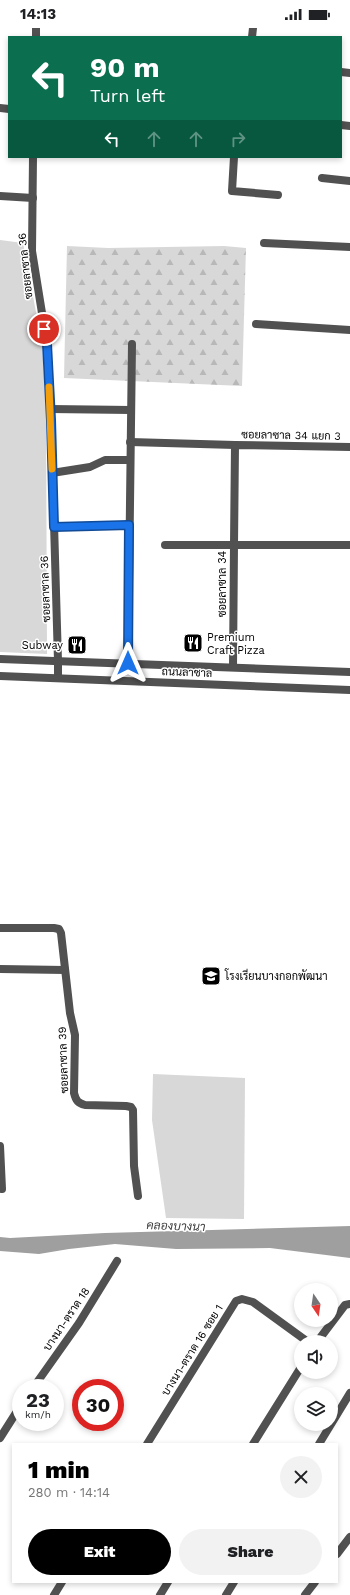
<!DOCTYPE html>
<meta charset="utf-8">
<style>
:root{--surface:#fff;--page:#f2f2f2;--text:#202124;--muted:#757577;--accent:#000}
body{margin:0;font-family:"Work Sans",Sarabun,sans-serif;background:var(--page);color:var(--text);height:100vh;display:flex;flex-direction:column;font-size:15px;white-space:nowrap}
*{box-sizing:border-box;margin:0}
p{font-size:13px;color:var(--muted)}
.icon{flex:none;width:22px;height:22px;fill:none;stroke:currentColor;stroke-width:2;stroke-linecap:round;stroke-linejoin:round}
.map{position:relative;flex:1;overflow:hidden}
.side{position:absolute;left:12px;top:1415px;width:326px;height:140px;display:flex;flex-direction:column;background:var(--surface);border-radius:0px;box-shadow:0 2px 6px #0003}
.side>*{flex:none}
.banner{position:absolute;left:8px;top:8px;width:334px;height:122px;border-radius:0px;box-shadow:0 2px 6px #0003;background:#0b6e4f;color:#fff;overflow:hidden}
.needle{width:26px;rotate:167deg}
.buttons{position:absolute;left:294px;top:1255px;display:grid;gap:8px}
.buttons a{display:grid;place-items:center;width:44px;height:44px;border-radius:50%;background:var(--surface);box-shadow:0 2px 6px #0003;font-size:20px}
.speed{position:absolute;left:12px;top:1351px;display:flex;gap:8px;font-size:20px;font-weight:700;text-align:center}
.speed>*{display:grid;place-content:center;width:52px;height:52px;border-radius:50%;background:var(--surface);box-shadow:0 2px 6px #0003;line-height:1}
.speed small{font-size:10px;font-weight:400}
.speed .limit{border:6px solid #d22;background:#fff;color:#111}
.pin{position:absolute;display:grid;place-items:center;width:34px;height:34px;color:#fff;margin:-17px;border:2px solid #fff;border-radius:50%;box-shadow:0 1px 4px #0007}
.me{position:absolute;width:44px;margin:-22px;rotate:0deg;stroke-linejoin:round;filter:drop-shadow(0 0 3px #0008)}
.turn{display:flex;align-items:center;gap:14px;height:84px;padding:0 16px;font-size:18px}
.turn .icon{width:52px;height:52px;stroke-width:2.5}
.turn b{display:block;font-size:28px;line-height:34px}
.lanes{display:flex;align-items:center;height:38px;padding:0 16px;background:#0003;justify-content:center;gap:20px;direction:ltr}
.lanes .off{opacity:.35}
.round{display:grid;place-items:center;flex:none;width:42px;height:42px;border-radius:21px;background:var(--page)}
.summary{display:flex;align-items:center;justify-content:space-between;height:68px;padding:0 16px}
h1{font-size:24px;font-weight:800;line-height:30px;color:var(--accent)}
.button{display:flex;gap:8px;margin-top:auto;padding:8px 16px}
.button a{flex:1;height:46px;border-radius:24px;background:var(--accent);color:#fff;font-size:16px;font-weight:800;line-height:46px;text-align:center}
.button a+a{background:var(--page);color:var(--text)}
.status{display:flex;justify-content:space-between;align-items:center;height:28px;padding:0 20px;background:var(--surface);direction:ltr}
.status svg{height:11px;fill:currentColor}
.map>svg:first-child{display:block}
.grass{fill:#d8d8d8}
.forest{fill:url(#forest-firs)}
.water{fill:#9f9f9f}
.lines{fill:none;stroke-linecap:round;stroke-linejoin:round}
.minor{stroke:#515151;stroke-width:8}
.tertiary{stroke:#515151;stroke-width:8}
.route-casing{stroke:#114b97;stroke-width:10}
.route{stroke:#1a73e8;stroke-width:7}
.slow{stroke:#f59e0b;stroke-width:7}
.labels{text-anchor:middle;stroke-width:3;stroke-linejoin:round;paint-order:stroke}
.street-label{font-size:11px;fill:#000;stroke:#fff}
.poi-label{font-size:11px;fill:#000;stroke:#fff;text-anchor:start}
.water-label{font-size:12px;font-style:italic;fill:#404040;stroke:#fff}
</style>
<div class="status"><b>14:13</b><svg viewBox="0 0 49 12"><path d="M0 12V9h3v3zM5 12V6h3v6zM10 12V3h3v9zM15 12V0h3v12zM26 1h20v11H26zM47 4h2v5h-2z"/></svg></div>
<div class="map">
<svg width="350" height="1567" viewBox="0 0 350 1567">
<defs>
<pattern id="forest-firs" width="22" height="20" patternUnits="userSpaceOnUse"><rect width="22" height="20" fill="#d8d8d8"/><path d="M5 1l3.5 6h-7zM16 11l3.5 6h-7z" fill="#b8b8b8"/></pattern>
</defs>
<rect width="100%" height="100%" fill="#fff"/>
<g class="grass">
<path d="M0 212 23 215 42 316 46 382 47 626 0 624Z"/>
<path d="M153 1046 245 1050 244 1191 166 1190 152 1092Z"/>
</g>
<path class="forest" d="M67 218 108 220 224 218 246 220 242 358 64 350Z"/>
<path class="water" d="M350 1198V1230L270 1220 176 1221 115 1216 69 1221 39 1226 0 1223V1209L10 1210 105 1205Z"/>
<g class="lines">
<g class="minor">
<path d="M36 9V0"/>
<path d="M252 9 253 0"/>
<path d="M341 44 350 45"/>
<path d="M0 80 9 81"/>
<path d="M341 97 350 98"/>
<path d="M33 129 32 223 47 316 51 392 58 633"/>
<path d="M234 129 232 163 278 167"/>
<path d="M322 150 350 153"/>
<path d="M0 168 33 170"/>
<path d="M264 215 350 219"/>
<path d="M256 296 350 302"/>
<path d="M50 381 131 382"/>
<path d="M130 414 235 417"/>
<path d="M52 445 90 439 105 432H130"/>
<path d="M54 499 129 497"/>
<path d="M165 517H234L235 417 350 419"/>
<path d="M128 635 132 316"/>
<path d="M233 639 234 517H350"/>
<path d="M0 900H54L59 901 61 905 70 985 75 1007 74 1065C76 1073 78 1075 85 1077L126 1078 131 1079 133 1082 134 1138 138 1168"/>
<path d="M0 941 65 942"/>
<path d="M0 1118 2 1161"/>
<path d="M317 1314 345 1277 350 1276"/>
<path d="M33 1360 79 1295 117 1233"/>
<path d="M0 1410 21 1377"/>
<path d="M147 1416 236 1273 242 1271 253 1274 308 1314"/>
<path d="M253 1416 301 1339"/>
<path d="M319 1416 350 1365"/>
<path d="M337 1526 350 1509"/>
<path d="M54 1567 62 1554"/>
<path d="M160 1567 168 1554"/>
<path d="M226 1567 234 1554"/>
<path d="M305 1567 315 1554"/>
</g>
<g class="tertiary">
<path d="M0 631 350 644"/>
<path d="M58 633V650"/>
<path d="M0 648 350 662"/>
</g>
</g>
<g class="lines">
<defs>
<path id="route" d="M44 301 47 316 51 392 54 499 129 497 128 635"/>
</defs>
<use href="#route" class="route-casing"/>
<use href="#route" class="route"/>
<path class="slow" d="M49 359 52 441"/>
</g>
<defs>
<symbol id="restaurant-square" viewBox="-11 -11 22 22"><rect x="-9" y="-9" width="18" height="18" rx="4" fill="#000" stroke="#fff"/><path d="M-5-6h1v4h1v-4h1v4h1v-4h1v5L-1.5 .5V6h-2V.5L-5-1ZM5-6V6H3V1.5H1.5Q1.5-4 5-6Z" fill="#fff"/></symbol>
<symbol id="school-square" viewBox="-11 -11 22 22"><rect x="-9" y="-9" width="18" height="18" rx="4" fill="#000" stroke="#fff"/><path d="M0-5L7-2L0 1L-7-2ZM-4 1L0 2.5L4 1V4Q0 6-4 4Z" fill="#fff"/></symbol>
</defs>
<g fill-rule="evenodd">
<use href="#restaurant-square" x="182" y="604" width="22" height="22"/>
<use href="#restaurant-square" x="66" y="606" width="22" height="22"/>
<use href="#school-square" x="200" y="937" width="22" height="22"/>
</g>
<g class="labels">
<g class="street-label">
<text transform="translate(25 238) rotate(-96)" y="4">ซอยลาซาล 36</text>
<text transform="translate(291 407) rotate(1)" y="4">ซอยลาซาล 34 แยก 3</text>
<text transform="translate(222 556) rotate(-90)" y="4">ซอยลาซาล 34</text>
<text transform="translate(45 561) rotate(-92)" y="4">ซอยลาซาล 36</text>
<text transform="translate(187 644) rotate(2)" y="4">ถนนลาซาล</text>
<text transform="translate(63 1032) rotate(-92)" y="4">ซอยลาซาล 39</text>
<text transform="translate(66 1291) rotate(-56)" y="4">บางนา-ตราด 18</text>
<text transform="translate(192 1322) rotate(-58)" y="4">บางนา-ตราด 16 ซอย 1</text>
</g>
<g class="poi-label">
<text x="207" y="613">Premium<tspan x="207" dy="13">Craft Pizza</tspan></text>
<text x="63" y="621" text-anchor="end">Subway</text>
<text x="225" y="952">โรงเรียนบางกอกพัฒนา</text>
</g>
<g class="water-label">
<text transform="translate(176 1198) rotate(2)" y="4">คลองบางนา</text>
</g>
</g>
</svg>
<div class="buttons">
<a><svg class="needle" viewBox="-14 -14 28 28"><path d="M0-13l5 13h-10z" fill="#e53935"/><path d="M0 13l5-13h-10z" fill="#757577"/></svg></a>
<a><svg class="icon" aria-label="sound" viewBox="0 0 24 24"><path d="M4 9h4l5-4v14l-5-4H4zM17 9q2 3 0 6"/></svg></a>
<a><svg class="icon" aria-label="layers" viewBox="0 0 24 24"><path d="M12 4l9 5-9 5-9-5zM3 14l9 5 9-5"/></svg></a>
</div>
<div class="speed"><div>23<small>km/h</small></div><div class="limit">30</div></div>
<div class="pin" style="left:44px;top:301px;background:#d93025"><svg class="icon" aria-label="arrive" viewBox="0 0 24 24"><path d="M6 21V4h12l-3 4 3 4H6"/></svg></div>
<svg class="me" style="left:128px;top:635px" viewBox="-20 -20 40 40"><path d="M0-17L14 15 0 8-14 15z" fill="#1a73e8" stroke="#fff" stroke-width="4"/></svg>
<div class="banner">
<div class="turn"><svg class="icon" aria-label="left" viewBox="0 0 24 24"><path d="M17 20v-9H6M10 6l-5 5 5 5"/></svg><div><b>90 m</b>Turn left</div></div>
<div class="lanes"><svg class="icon" aria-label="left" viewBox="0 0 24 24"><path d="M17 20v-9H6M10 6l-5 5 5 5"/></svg><svg class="icon off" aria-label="ahead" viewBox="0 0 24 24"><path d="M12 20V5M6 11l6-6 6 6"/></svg><svg class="icon off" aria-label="ahead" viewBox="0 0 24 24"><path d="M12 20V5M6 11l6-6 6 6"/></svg><svg class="icon off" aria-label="right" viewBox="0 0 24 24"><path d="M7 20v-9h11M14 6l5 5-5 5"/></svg></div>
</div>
<section class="side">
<div class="summary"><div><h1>1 min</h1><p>280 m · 14:14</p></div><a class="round"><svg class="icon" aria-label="close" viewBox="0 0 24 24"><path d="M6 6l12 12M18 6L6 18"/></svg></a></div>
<div class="button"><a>Exit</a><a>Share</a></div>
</section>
</div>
